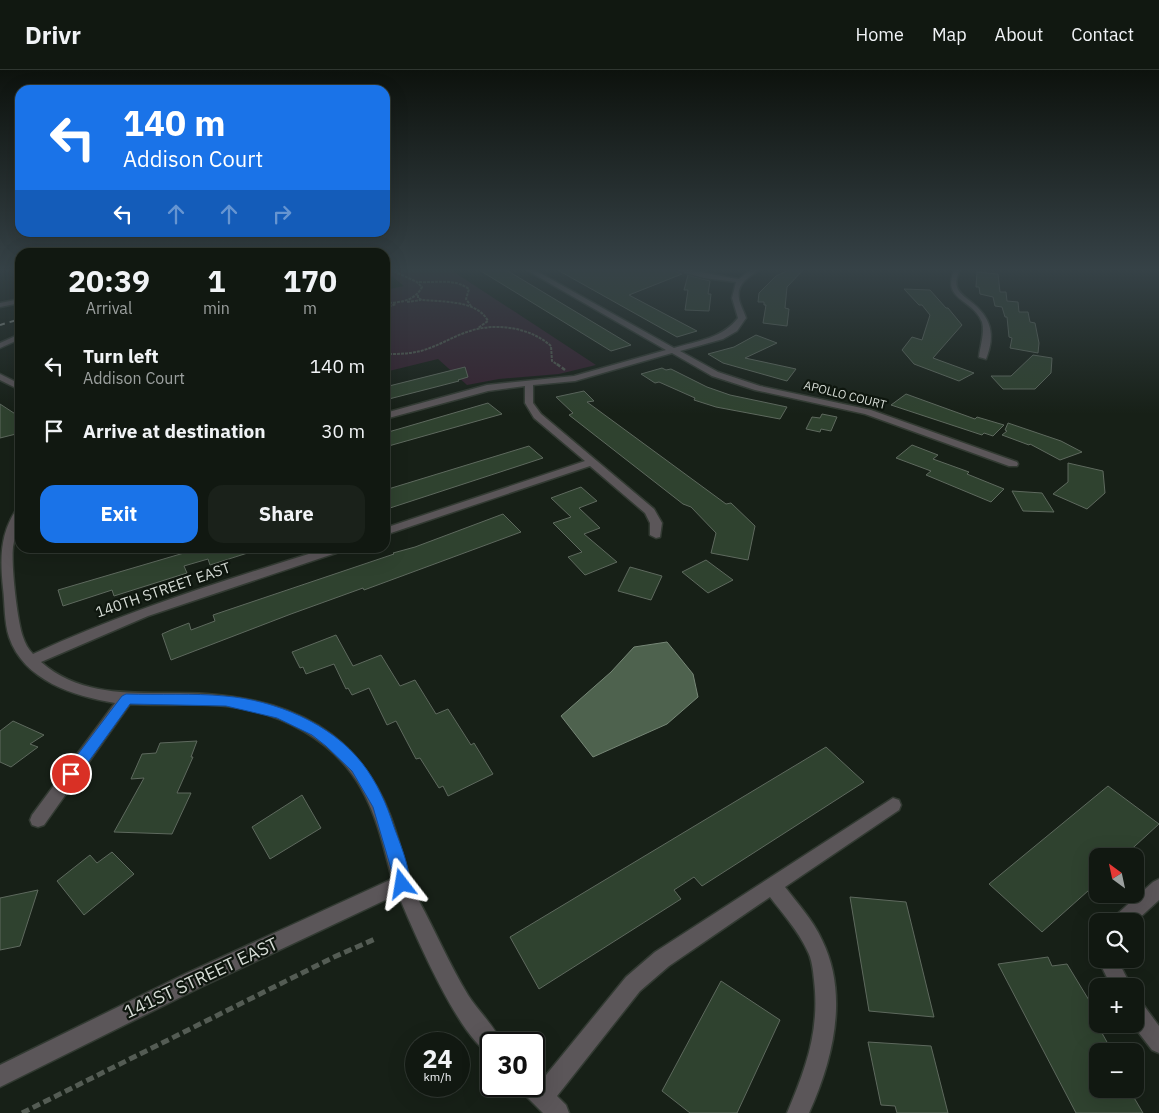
<!DOCTYPE html>
<meta charset="utf-8">
<style>
:root{--surface:#111811;--page:#1a211a;--text:#f1f3f6;--muted:#9ca09f;--line:#303731;--accent:#1a73e8}
body{margin:0;font-family:"IBM Plex Sans",sans-serif;background:var(--page);color:var(--text);height:100vh;display:flex;flex-direction:column;font-size:19px;white-space:nowrap}
*{box-sizing:border-box;margin:0}
p{font-size:16px;color:var(--muted)}
.icon{flex:none;width:28px;height:28px;fill:none;stroke:currentColor;stroke-width:2;stroke-linecap:round;stroke-linejoin:round}
.map{position:relative;flex:1;overflow:hidden}
.side{position:absolute;left:15px;top:178px;width:375px;height:305px;display:flex;flex-direction:column;background:var(--surface);border-radius:15px;box-shadow:0 5px 20px #0002,0 0 0 1px var(--line)}
.side>*{flex:none}
.hud{position:absolute;left:15px;top:15px;width:375px;height:152px;border-radius:15px;box-shadow:0 5px 20px #0002,0 0 0 1px var(--line);background:#1a73e8;color:#fff;overflow:hidden}
.needle{width:32px;rotate:327deg}
.fabs{position:absolute;left:1089px;top:778px;display:grid;gap:10px}
.fabs a{display:grid;place-items:center;width:55px;height:55px;border-radius:10px;background:var(--surface);box-shadow:0 5px 20px #0002,0 0 0 1px var(--line);font-size:25px}
.speed{position:absolute;left:405px;top:962px;display:flex;gap:10px;font-size:25px;font-weight:700;text-align:center}
.speed>*{display:grid;place-content:center;width:65px;height:65px;border-radius:50%;background:var(--surface);box-shadow:0 5px 20px #0002,0 0 0 1px var(--line);line-height:1}
.speed small{font-size:12px;font-weight:400}
.speed .limit{border:2px solid #111;border-radius:8px;background:#fff;color:#111}
.pin{position:absolute;display:grid;place-items:center;width:42px;height:42px;color:#fff;margin:-21px;border:2px solid #fff;border-radius:50%;box-shadow:0 1px 5px #0007}
.me{position:absolute;width:55px;margin:-28px;rotate:346deg;stroke-linejoin:round;filter:drop-shadow(0 0 4px #0008)}
.turn{display:flex;align-items:center;gap:18px;height:105px;padding:0 25px;font-size:22px}
.turn .icon{width:65px;height:65px;stroke-width:2.5}
.turn b{display:block;font-size:35px;line-height:42px}
.lanes{display:flex;align-items:center;height:48px;padding:0 25px;background:#0003;justify-content:center;gap:25px;direction:ltr}
.lanes .off{opacity:.35}
.eta{display:flex;justify-content:space-evenly;align-items:center;height:85px;text-align:center}
.eta b{font-size:30px;font-weight:700;line-height:35px}
.primary-button{display:flex;gap:10px;margin-top:auto;padding:10px 25px}
.primary-button a{flex:1;height:58px;border-radius:15px;background:var(--accent);color:#fff;font-size:20px;font-weight:700;line-height:58px;text-align:center}
.primary-button a+a{background:var(--page);color:var(--text)}
ul{padding:0;list-style:none}
li{display:flex;align-items:center;gap:15px;height:65px;padding:0 25px}
li div{flex:1}
li b{display:block;font-size:19px}
li em{font-style:normal}
header{display:flex;align-items:center;gap:30px;box-sizing:border-box;height:70px;padding:0 25px;background:var(--surface);border-bottom:1px solid var(--line)}
header strong{font-size:24px}
nav{display:flex;gap:28px;margin-inline-start:auto;font-size:18px}
.map>svg:first-child{display:block}
.green{fill:#362230}
.water{fill:#4e624e;stroke:#768676}
.building{fill:#2f422f;stroke:#5e695e}
.lines{fill:none;stroke-linecap:round;stroke-linejoin:round}
.minor-casing{stroke:#323a32;stroke-width:3}
.path-far2{stroke:#545c54;stroke-width:2;stroke-dasharray:3 1;stroke-linecap:butt}
.path-far1{stroke:#545c54;stroke-width:2.5;stroke-dasharray:4 2;stroke-linecap:butt}
.path{stroke:#545c54;stroke-width:5;stroke-dasharray:8 4;stroke-linecap:butt}
.minor{fill:#5b5659;fill-rule:evenodd}
.rail{stroke:#8b928b;stroke-width:2;stroke-dasharray:5 5;stroke-linecap:butt}
.route{fill:#1a73e8;stroke:#114b97}
.labels{text-anchor:middle;stroke-width:4.5;stroke-linejoin:round;paint-order:stroke}
.far-street-label{font-size:12px;fill:#d5dbd5;stroke:#0e160e}
.street-label{font-size:15px;fill:#d5dbd5;stroke:#0e160e}
.near-street-label{font-size:18px;fill:#d5dbd5;stroke:#0e160e}
</style>
<header>
<strong>Drivr</strong>
<nav><a>Home</a><a>Map</a><a>About</a><a>Contact</a></nav>
</header>
<div class="map">
<svg width="1159" height="1043" viewBox="0 0 1159 1043">
<rect width="100%" height="100%" fill="#172017"/>
<path class="green" d="M393 198H448L596 295 559 304 499 309 467 315 438 289 385 302V220L404 216 385 201Z"/>
<path class="water" d="M667 572 693 604 698 627 667 654 593 687 561 646 611 602 634 577Z"/>
<g class="building">
<path d="M476 198H503L631 275 611 281Z"/>
<path d="M554 198H667L682 204 629 225 697 261 677 267Z"/>
<path d="M793 198H805L787 217 785 238 789 239 787 256 763 253 766 235H764V232H758L759 223 776 206Z"/>
<path d="M977 202 998 204 1000 222H1006L1007 231 1018 232 1019 242H1028L1030 252 1035 253 1039 273 1038 283 1010 278 1012 268 1009 267 1007 247H1005L1002 237 995 236 993 227 980 224 979 217H976Z"/>
<path d="M688 205 710 211 708 224H711L709 241 685 240 688 220H684Z"/>
<path d="M904 219 930 220 946 238H948L962 255 933 288 974 303 959 311 914 294 902 280 912 267 922 270 930 245 922 235H919Z"/>
<path d="M756 265 777 273 745 288 796 299 787 311 723 293 708 284 734 277Z"/>
<path d="M1033 285 1052 288 1051 303 1035 319H1003L991 306H1011Z"/>
<path d="M465 297 468 307 458 310 459 311 385 330V317Z"/>
<path d="M662 298 666 300 671 299 707 317 730 325 787 337 780 349 716 337 694 330 695 328 659 312 655 313 641 304Z"/>
<path d="M584 321 594 331 587 332 726 434 731 433 755 456 748 490 711 483 716 463 691 437 683 434 569 345 573 343 556 327Z"/>
<path d="M906 324 975 349 977 347 1004 355 993 366 984 363 982 365 891 335Z"/>
<path d="M488 333 502 344 385 377V363Z"/>
<path d="M0 334 20 347V363L0 368Z"/>
<path d="M822 344 837 347 831 361 821 359 820 362 806 359 812 347 820 348Z"/>
<path d="M1008 353 1061 371 1082 382 1060 390 1030 374 1029 375 1002 365 1007 361 1005 360Z"/>
<path d="M912 375 938 385 933 389 969 402 967 404 1004 419 991 432 926 405 931 401 896 388Z"/>
<path d="M529 376 543 388 390 438 385 431V420Z"/>
<path d="M1068 393 1103 401 1105 423 1087 439 1053 424 1068 412Z"/>
<path d="M581 417 597 431 579 438 600 458 584 464 617 492 585 505 568 487 582 482 553 453 571 447 551 428Z"/>
<path d="M1012 421 1042 423 1054 442 1023 441Z"/>
<path d="M503 444 521 462 364 520 363 518 291 544 171 590 162 564 171 560 189 553 191 560 215 551 213 545 394 484 393 483 415 477Z"/>
<path d="M201 478H256L257 480 210 495 208 489 184 496 187 503 114 526 112 520 63 536 58 520Z"/>
<path d="M706 490 733 510 708 523 682 502Z"/>
<path d="M630 497 662 506 651 530 618 521Z"/>
<path d="M336 565 353 596 381 585 400 616 415 610 436 644 448 639 471 675 474 673 493 704 448 726 443 716 439 718 420 688 416 689 396 651 387 655 369 618 352 625 348 618 346 619 334 594 306 604 303 597 300 598 292 582Z"/>
<path d="M13 651 44 665 30 674 38 677 11 697 0 692V661Z"/>
<path d="M197 671 191 687H193L177 723H191L172 764 114 762 144 708 131 709 142 684 156 683 160 673Z"/>
<path d="M826 677 864 712 702 816 694 807 674 820 681 829 539 919 510 867Z"/>
<path d="M1108 716 1159 754 1124 786H1098V812L1042 862 989 814Z"/>
<path d="M302 725 321 758 270 789 252 757Z"/>
<path d="M112 782 134 804 84 845 57 811 90 785 97 793Z"/>
<path d="M38 820 20 876 0 880V828Z"/>
<path d="M850 827 906 832 934 947 869 941Z"/>
<path d="M1048 887 1052 896 1067 894 1098 945V956L1112 981H1098V1019H1129L1143 1043H1076L998 894Z"/>
<path d="M721 911 780 950 737 1043H690L662 1021Z"/>
<path d="M868 972 931 976 948 1043H897L895 1036 881 1035Z"/>
</g>
<g class="lines">
<defs>
<g id="minor">
<path d="M523 198H531L674 278C697 271 723 268 738 248L732 228 736 212 704 208 669 198C690 198 716 206 739 209L753 198H762C751 206 736 212 739 229 740 235 744 241 746 248L737 261 723 269 680 281 718 302 760 316 871 340 1017 392 1018 394 1017 396H1009L865 344 755 320 712 306 672 283 575 311 533 315V333L541 344 654 439 662 453 660 467 656 468 650 465V453L645 443 590 396 385 465V458L585 391 534 348 525 333V316L488 321 385 349V343L487 315 574 306 666 280Z"/>
<path d="M955 198H961C958 204 955 210 957 217 959 223 965 227 970 231 991 247 996 264 986 289L979 287C980 276 985 263 982 252 973 228 940 231 955 198Z"/>
<path d="M20 229V233L0 237V233Z"/>
<path d="M20 264V269L0 278V273Z"/>
<path d="M0 304 20 314V320L0 310Z"/>
<path d="M20 439C20 453 15 464 13 477 11 495 17 550 23 567 25 573 28 579 33 584 128 540 228 509 328 478H344L342 481 148 546 41 592C88 633 150 620 207 624 292 630 358 662 390 745 401 773 406 804 419 831 436 862 449 894 468 925 478 941 495 956 502 974H491V984C460 971 412 858 398 824L199 918 0 1017V995L185 904 392 809C384 778 377 746 361 718 334 670 280 642 226 636 194 633 162 636 130 634L44 755 38 757 32 755 30 750 32 745 115 633C74 626 24 611 9 567 4 552 5 534 3 518 0 489 0 464 16 440Z"/>
<path d="M893 728 899 730 901 735 899 740 785 817C798 834 813 850 822 870 849 925 833 990 809 1043H787C806 998 820 960 814 910 813 900 812 889 807 880 798 861 783 844 770 827L669 896 640 921 557 1026 566 1035 569 1043H543L524 1024 521 1016H534V1006L542 1010 626 907 655 882Z"/>
<path d="M1159 809V830L1135 852 1114 851 1116 845 1153 812Z"/>
<path d="M1098 889H1117L1131 916H1111Z"/>
<path d="M1135 930 1142 933 1159 956V983L1152 980 1132 954H1135Z"/>
</g>
</defs>
<use href="#minor" class="minor-casing"/>
<g class="path-far2">
<path d="M419 212C436 213 454 208 469 219L466 229 471 236"/>
<path d="M418 225V228L422 230C443 232 477 230 488 251L478 258"/>
<path d="M407 232 421 230"/>
<path d="M385 233C399 233 415 231 422 217L417 212 389 199"/>
<path d="M385 238 396 234"/>
<path d="M385 284C398 284 411 284 424 280 438 276 452 267 467 262 494 252 530 257 551 276L552 291 558 295"/>
</g>
<path class="path-far1" d="M557 294 565 300"/>
<path class="path" d="M22 1043 334 887 375 869"/>
<use href="#minor" class="minor"/>
<path class="rail" d="M0 255 20 249"/>
</g>
<linearGradient id="sky" x2="0" y2="1"><stop stop-color="#0d120d"/><stop offset="0.58" stop-color="#364247"/><stop offset="1" stop-color="#364247" stop-opacity="0"/></linearGradient>
<rect width="1159" height="344" fill="url(#sky)"/>
<path class="route" d="M126 624C159 625 193 623 225 626 274 630 331 653 362 693 377 712 387 735 394 757 399 771 414 806 408 819L402 821 397 819 373 737 352 701 326 676 312 665 277 648 226 636 130 634 76 709 71 711 66 709 64 704 66 700 122 626Z"/>
<g class="labels">
<g class="far-street-label">
<text transform="translate(845 325) rotate(14)" y="4">APOLLO COURT</text>
</g>
<g class="street-label">
<text transform="translate(163 520) rotate(-19)" y="5">140TH STREET EAST</text>
</g>
<g class="near-street-label">
<text transform="translate(201 908) rotate(-25)" y="6">141ST STREET EAST</text>
</g>
</g>
</svg>
<div class="fabs">
<a><svg class="needle" viewBox="-14 -14 28 28"><path d="M0-13l5 13h-10z" fill="#e53935"/><path d="M0 13l5-13h-10z" fill="#9ca09f"/></svg></a>
<a><svg class="icon" aria-label="search" viewBox="0 0 24 24"><circle cx="10" cy="10" r="6"/><path d="M15 15l6 6"/></svg></a>
<a>+</a>
<a>−</a>
</div>
<div class="speed"><div>24<small>km/h</small></div><div class="limit">30</div></div>
<div class="pin" style="left:71px;top:704px;background:#d93025"><svg class="icon" aria-label="arrive" viewBox="0 0 24 24"><path d="M6 21V4h12l-3 4 3 4H6"/></svg></div>
<svg class="me" style="left:402px;top:814px" viewBox="-20 -20 40 40"><path d="M0-17L14 15 0 8-14 15z" fill="#1a73e8" stroke="#fff" stroke-width="4"/></svg>
<div class="hud">
<div class="turn"><svg class="icon" aria-label="left" viewBox="0 0 24 24"><path d="M17 20v-9H6M10 6l-5 5 5 5"/></svg><div><b>140 m</b>Addison Court</div></div>
<div class="lanes"><svg class="icon" aria-label="left" viewBox="0 0 24 24"><path d="M17 20v-9H6M10 6l-5 5 5 5"/></svg><svg class="icon off" aria-label="ahead" viewBox="0 0 24 24"><path d="M12 20V5M6 11l6-6 6 6"/></svg><svg class="icon off" aria-label="ahead" viewBox="0 0 24 24"><path d="M12 20V5M6 11l6-6 6 6"/></svg><svg class="icon off" aria-label="right" viewBox="0 0 24 24"><path d="M7 20v-9h11M14 6l5 5-5 5"/></svg></div>
</div>
<section class="side">
<div class="eta">
<div><b>20:39</b><p>Arrival</p></div>
<div><b>1</b><p>min</p></div>
<div><b>170</b><p>m</p></div>
</div>
<ul>
<li><svg class="icon" aria-label="left" viewBox="0 0 24 24"><path d="M17 20v-9H6M10 6l-5 5 5 5"/></svg><div><b>Turn left</b><p>Addison Court</p></div><em>140 m</em></li>
<li><svg class="icon" aria-label="arrive" viewBox="0 0 24 24"><path d="M6 21V4h12l-3 4 3 4H6"/></svg><div><b>Arrive at destination</b></div><em>30 m</em></li>
</ul>
<div class="primary-button"><a>Exit</a><a>Share</a></div>
</section>
</div>
